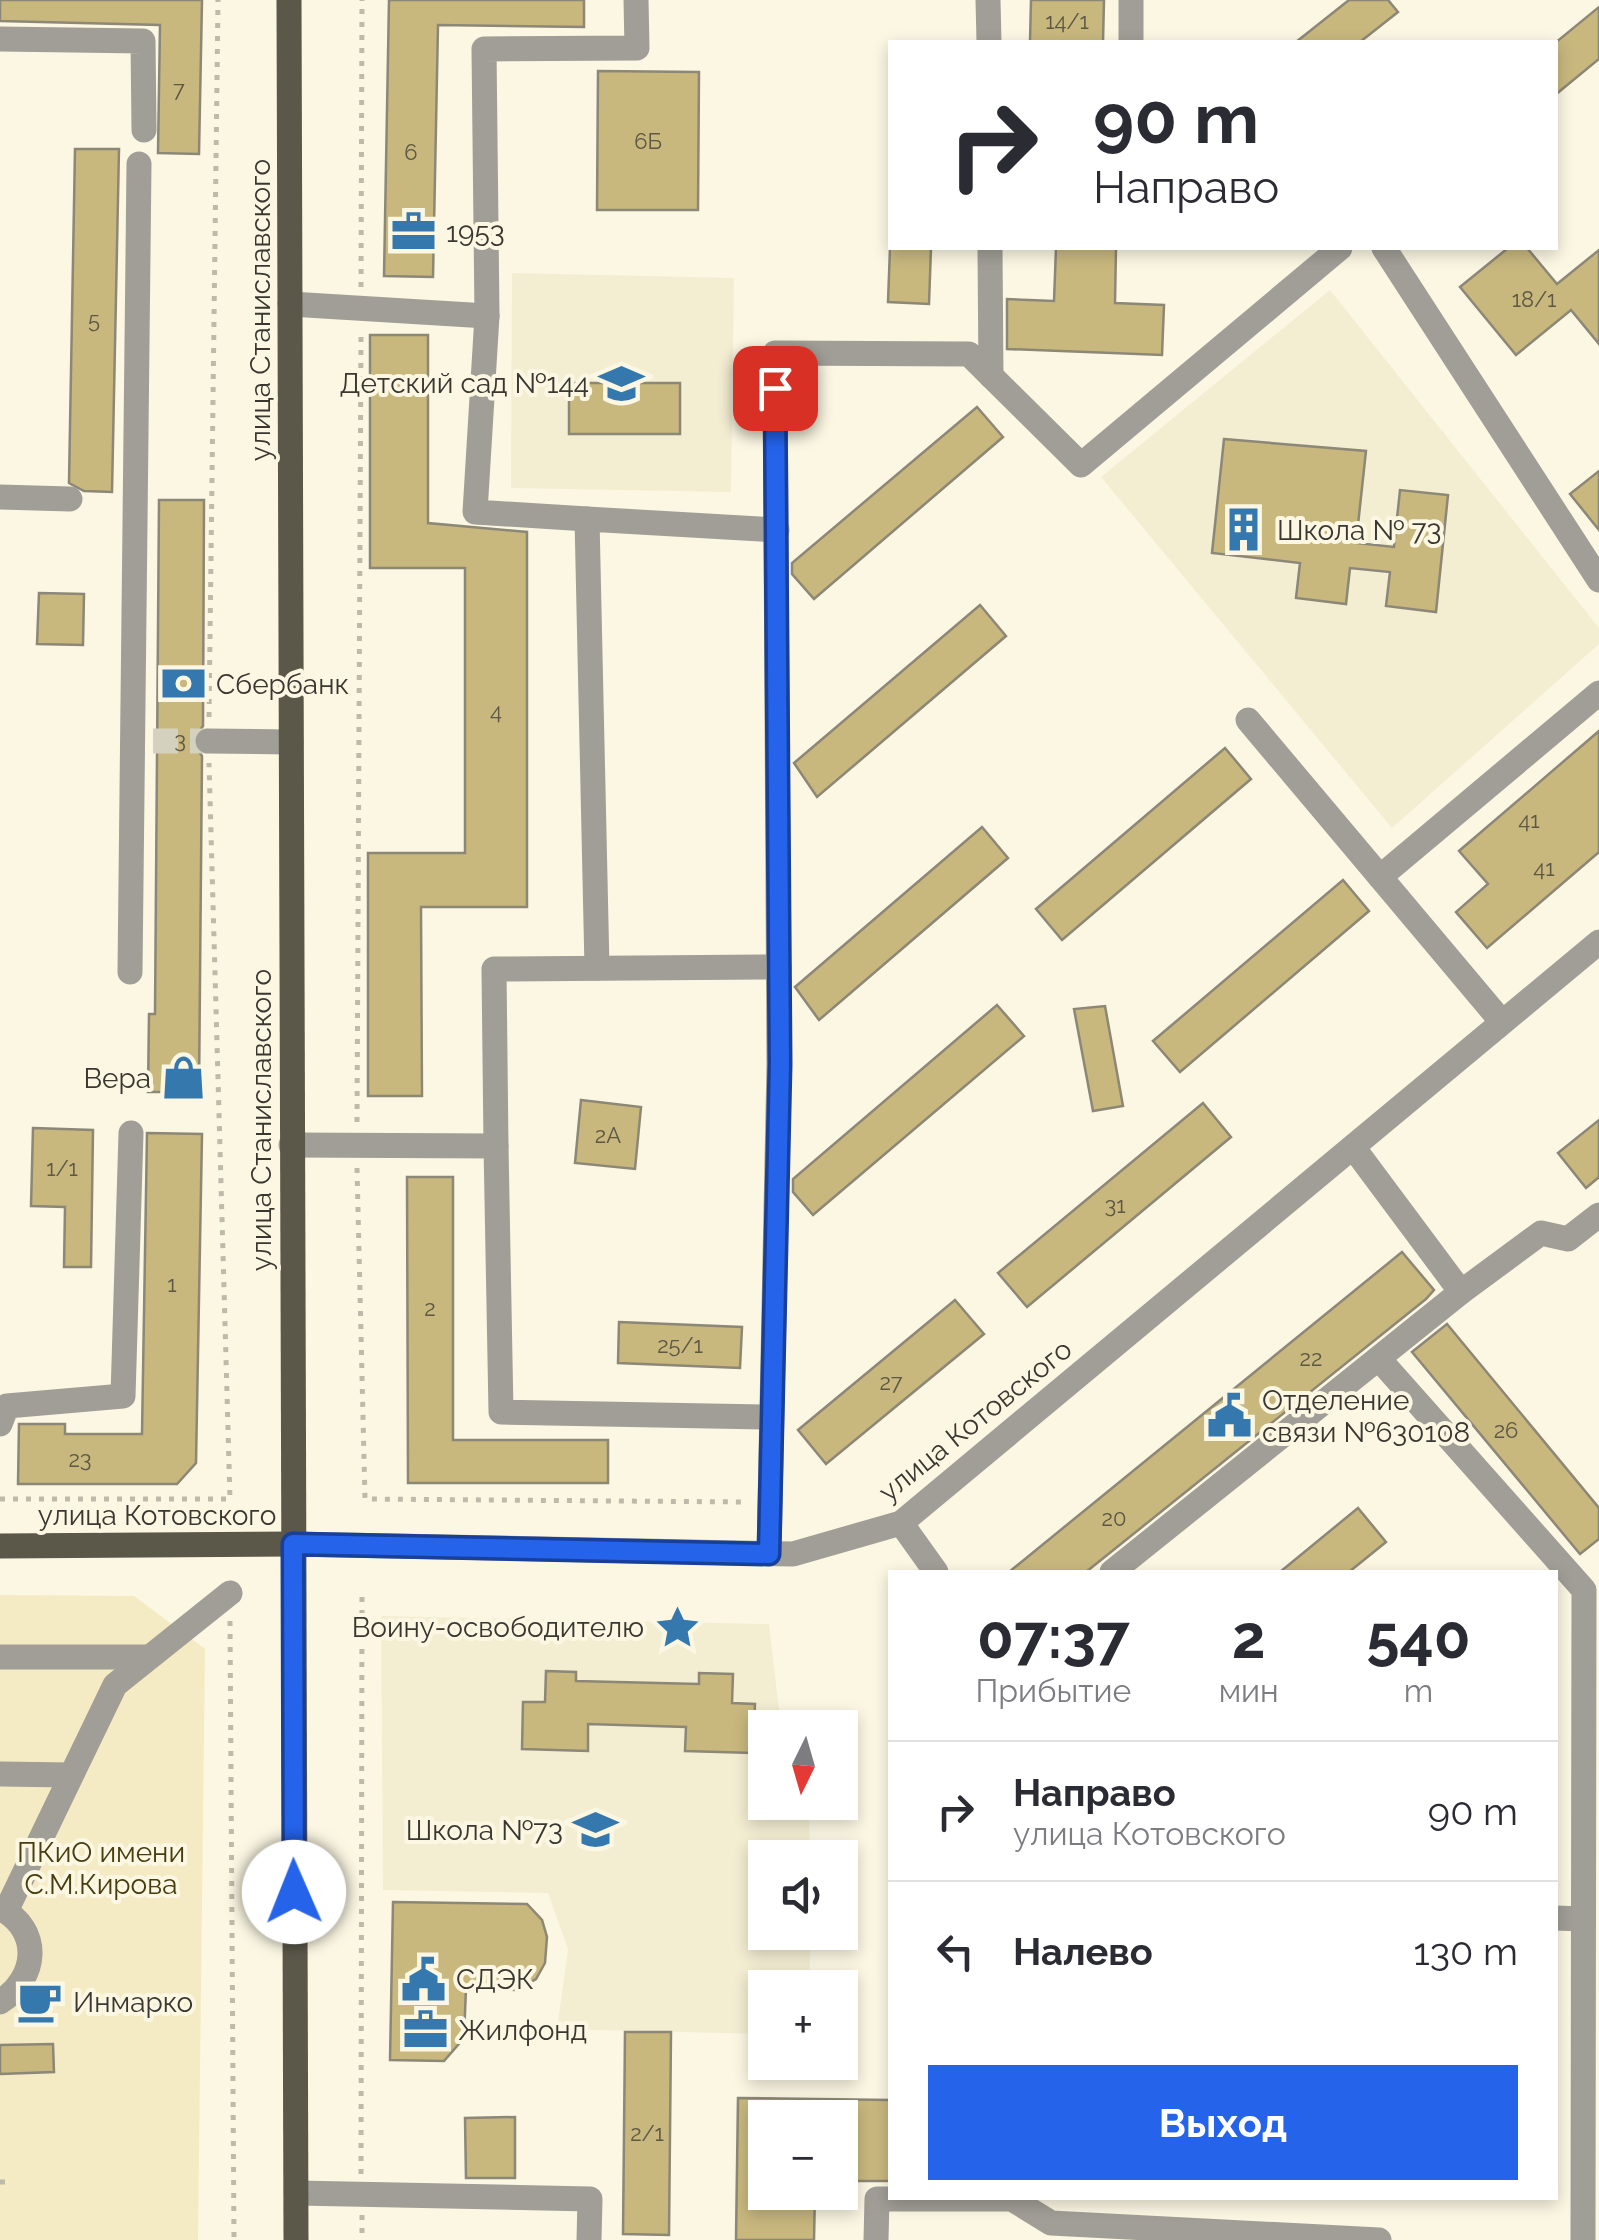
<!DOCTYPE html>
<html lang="ru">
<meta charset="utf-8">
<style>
:root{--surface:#fff;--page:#f7f7f7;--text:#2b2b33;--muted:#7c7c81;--line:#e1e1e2;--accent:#2563eb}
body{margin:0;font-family:Raleway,sans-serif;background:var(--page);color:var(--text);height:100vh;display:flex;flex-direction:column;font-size:38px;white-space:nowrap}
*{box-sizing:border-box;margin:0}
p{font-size:32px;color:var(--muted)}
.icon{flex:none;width:55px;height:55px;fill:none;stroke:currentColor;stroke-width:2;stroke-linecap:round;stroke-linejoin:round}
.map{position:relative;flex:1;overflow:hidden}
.sheet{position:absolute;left:888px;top:1570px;width:670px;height:630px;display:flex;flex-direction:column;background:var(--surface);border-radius:0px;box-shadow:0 5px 15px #0003}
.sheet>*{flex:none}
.hud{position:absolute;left:888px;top:40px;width:670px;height:210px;border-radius:0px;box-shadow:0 5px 15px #0003;background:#fff;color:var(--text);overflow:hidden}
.needle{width:65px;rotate:185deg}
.controls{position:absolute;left:748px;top:1710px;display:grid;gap:20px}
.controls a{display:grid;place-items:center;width:110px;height:110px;border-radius:0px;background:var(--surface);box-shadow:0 5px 15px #0003;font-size:50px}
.pin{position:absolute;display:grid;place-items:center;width:85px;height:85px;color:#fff;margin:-42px;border-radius:20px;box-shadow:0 5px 15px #0006}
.me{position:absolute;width:110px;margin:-55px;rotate:359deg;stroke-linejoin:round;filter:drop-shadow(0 0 8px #0008)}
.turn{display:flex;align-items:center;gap:35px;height:210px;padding:0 40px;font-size:45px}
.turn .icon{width:130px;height:130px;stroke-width:2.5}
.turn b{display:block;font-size:70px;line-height:85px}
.eta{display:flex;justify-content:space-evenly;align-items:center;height:170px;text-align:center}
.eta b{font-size:60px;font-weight:700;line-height:70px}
.primary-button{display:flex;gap:20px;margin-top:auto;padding:20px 40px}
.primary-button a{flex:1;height:115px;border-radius:0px;background:var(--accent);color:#fff;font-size:40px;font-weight:700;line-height:115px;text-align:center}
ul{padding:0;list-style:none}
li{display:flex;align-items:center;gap:30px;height:140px;padding:0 40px;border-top:2px solid var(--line)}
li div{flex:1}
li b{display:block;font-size:38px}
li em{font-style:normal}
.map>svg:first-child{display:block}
.built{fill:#f3edd2}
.green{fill:#f4eac3}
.building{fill:#c8b87e;stroke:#8c8776;stroke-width:2.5}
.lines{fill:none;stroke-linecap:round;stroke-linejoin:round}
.minor-tunnel{stroke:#d5d1bf;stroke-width:25;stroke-dasharray:25 12;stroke-linecap:butt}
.path{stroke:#bebaaa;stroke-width:5;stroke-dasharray:5 8;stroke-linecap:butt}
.minor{stroke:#a09e96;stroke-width:25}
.major{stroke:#5b5749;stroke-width:25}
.route-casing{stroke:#184099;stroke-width:25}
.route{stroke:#2563eb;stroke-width:18}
.labels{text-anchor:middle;stroke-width:8;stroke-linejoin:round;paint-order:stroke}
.number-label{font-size:22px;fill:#5d5744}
.poi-label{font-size:28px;fill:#393730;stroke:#fcf7e3;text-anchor:start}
.street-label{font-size:28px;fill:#393730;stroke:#fcf7e3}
.park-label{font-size:28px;fill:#483d0e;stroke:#fcf7e3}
</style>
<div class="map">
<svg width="1599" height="2240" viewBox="0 0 1599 2240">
<rect width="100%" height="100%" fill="#fcf7e3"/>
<g class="built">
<path d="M512 273 734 278 731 492 511 488Z"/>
<path d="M1330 290 1599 628V644L1392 828 1101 477Z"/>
<path d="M381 1616 769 1624 779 1710H809V1727L765 1728V1802L809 1803 810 1857 765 1858V1932L810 1933V1987L765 1988V2034L557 2029 568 1949 548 1893 383 1890Z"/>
</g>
<path class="green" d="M0 1595 134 1596 205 1649 198 2240H0Z"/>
<g class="building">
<path d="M0 0H202L199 154 158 153 160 25 0 21Z"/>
<path d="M389 0H584V27L438 25 433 277 384 276Z"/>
<path d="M1031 0H1104L1103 42H1030Z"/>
<path d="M1349 0H1388L1398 12 1360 42H1296Z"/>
<path d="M1599 7V59L1555 95V43Z"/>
<path d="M598 71 699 72 698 210H597Z"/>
<path d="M75 149H119L112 492 84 491 69 483Z"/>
<path d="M890 248H931L929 304 888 302Z"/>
<path d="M1056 248H1116L1115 303 1164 305 1162 355 1007 349V299L1054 301Z"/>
<path d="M1508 248H1527L1557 284 1599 250V344L1571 310 1516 355 1460 287Z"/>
<path d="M370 335H428V523L527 532V907H421L422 1096H368V853H465V568H370Z"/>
<rect x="569" y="383" width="111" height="51"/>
<path d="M977 407 1003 437 814 599 792 574V563Z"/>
<path d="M1224 439 1366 451 1356 543 1394 547 1400 490 1448 495 1436 612 1386 606 1390 572 1350 568 1346 604 1296 598 1300 563 1212 553Z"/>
<path d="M1599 471V530L1570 494Z"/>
<path d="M159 500H204L203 726 192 742 202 756 199 1092H148L149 1014H155Z"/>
<path d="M39 593 84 594 83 645 37 644Z"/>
<path d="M980 605 1006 636 817 797 794 763Z"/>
<path d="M1599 731V852L1487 948 1456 912 1488 884 1459 851Z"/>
<path d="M1225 748 1251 779 1062 940 1036 909Z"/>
<path d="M982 827 1008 858 819 1020 795 987Z"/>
<path d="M1343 880 1369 911 1180 1072 1153 1041Z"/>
<path d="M997 1005 1024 1036 813 1215 793 1192V1179Z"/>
<path d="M1105 1006 1123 1106 1093 1111 1074 1009Z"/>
<path d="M581 1100 641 1107 635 1169 575 1163Z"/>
<path d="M1203 1103 1231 1137 1027 1307 998 1273Z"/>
<path d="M1599 1120V1177L1586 1188 1558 1153Z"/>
<path d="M33 1128 93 1130 91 1267H64L65 1207 31 1206Z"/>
<path d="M147 1133 202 1134 196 1463 177 1484H18L19 1424H65V1434H142Z"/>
<path d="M407 1177H453V1440H608V1483H408Z"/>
<path d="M1402 1252 1434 1290 1426 1299 1086 1572H1009Z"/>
<path d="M955 1300 984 1334 826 1464 798 1430Z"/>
<path d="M619 1322 742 1327 740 1368 618 1363Z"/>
<path d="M1447 1324 1599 1508V1539L1580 1554 1412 1352Z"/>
<path d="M1358 1508 1386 1542 1349 1572H1280Z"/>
<path d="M546 1671 576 1672V1681L699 1684V1673L733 1674 732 1703 755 1704 753 1753 685 1751 686 1727 588 1724V1751L522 1749 523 1702H545Z"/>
<path d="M393 1902 527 1904 542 1920 547 1937 545 1963 536 1979 517 1990 466 1988 464 2038 444 2061 390 2060Z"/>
<path d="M625 2032H671L669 2235 623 2234Z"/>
<path d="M53 2044 54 2072 0 2074V2045Z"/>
<path d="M738 2098 890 2100V2181H840V2118H765V2192H815L814 2240H736Z"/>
<path d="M515 2117V2178H466L465 2118Z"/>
</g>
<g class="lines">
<path class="minor-tunnel" d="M153 741H208"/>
<g class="path">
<path d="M361 287 362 0"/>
<path d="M209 717 218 0"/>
<path d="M357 1122 361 333"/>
<path d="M357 1168 365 1499 748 1502"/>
<path d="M0 1499H230L209 763"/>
<path d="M230 1621 234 2240"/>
<path d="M361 2174 362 1592"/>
<path d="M0 2182H7"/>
<path d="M362 2215V2240"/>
</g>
<g class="minor">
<path d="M988 0 989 42"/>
<path d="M0 39 143 41 144 130"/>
<path d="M1131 42V0"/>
<path d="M990 248 991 376"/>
<path d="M1384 248 1599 580"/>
<path d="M290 304 487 316 475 512 587 519"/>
<path d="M487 316 484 49 637 48 636 0"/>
<path d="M0 497 70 499"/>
<path d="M1248 720 1502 1022"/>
<path d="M208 741 291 742"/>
<path d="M1380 877 1599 693"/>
<path d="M597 968 587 519 777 530"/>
<path d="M130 972 139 164"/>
<path d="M291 1145 496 1146 501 1412 769 1417"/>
<path d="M496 1146 494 969 779 967"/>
<path d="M1353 1147 1461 1292 1541 1233 1568 1239 1599 1215"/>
<path d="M1379 1359 1584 1590 1583 2240"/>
<path d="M0 1424 7 1406 123 1396 131 1133"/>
<path d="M901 1523 936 1572"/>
<path d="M293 1544 793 1554 901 1523 1599 942"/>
<path d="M769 1553 779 1064 775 353 969 354 1081 465 1340 248"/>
<path d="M1112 1572 1461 1292"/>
<path d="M0 1657H149"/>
<path d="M0 1774 70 1775"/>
<path d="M0 1908C42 1930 38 1978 0 2002"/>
<path d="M6 1911 115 1685 230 1593"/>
<path d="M1555 1918 1583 1919"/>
<path d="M297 2193 590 2199 589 2240"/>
<path d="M876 2240 877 2199H1012L1051 2223 1379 2240"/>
</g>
<g class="major">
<path d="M289 0 296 2240"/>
<path d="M0 1546 293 1544"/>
</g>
</g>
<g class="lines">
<defs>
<path id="route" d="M294 1892 293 1544 769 1554 780 1064 775 388"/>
</defs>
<use href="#route" class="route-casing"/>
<use href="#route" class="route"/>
</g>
<defs>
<symbol id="office-bare" viewBox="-9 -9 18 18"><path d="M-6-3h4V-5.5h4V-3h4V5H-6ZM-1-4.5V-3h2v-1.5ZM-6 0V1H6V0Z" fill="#3478ae" stroke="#fcf7e3" stroke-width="2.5" paint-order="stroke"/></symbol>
<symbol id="school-bare" viewBox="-9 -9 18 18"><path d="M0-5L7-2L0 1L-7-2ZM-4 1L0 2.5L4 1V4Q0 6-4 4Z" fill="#3478ae" stroke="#fcf7e3" stroke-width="2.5" paint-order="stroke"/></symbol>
<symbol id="building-bare" viewBox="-9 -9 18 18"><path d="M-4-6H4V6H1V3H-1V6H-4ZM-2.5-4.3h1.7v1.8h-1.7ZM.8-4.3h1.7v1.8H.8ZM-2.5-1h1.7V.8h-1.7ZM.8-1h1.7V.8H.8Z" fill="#3478ae" stroke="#fcf7e3" stroke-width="2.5" paint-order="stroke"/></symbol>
<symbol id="bank-bare" viewBox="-9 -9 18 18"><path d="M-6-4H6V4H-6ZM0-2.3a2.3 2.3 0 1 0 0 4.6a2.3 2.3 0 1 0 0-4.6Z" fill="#3478ae" stroke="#fcf7e3" stroke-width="2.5" paint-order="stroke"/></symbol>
<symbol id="shop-bare" viewBox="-9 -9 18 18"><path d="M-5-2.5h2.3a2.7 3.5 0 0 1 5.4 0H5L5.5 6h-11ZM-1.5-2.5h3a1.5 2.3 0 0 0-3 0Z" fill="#3478ae" stroke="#fcf7e3" stroke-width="2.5" paint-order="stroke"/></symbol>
<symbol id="civic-bare" viewBox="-9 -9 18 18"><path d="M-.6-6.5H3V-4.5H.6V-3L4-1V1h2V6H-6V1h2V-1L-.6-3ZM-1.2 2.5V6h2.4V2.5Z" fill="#3478ae" stroke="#fcf7e3" stroke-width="2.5" paint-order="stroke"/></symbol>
<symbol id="sight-bare" viewBox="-9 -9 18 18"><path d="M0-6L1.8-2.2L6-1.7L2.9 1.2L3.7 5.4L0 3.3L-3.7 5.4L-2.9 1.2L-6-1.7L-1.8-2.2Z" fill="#3478ae" stroke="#fcf7e3" stroke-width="2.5" paint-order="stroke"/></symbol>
<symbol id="cafe-bare" viewBox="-9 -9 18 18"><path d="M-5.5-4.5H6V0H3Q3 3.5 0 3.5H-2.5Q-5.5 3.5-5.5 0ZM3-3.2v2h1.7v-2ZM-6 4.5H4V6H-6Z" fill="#3478ae" stroke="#fcf7e3" stroke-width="2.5" paint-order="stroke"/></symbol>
</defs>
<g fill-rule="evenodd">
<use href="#office-bare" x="382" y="200" width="63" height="63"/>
<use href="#school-bare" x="590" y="352" width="63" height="63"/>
<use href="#building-bare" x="1212" y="498" width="63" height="63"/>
<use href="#bank-bare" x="152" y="652" width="63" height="63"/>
<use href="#shop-bare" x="152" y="1046" width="63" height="63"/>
<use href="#civic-bare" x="1198" y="1384" width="63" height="63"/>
<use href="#sight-bare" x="646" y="1596" width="63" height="63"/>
<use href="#school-bare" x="564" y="1798" width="63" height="63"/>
<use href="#civic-bare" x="392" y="1948" width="63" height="63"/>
<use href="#cafe-bare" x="8" y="1970" width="63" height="63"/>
<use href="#office-bare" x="394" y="1998" width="63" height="63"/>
</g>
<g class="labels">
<g class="number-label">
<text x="1067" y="29">14/1</text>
<text x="179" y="97">7</text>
<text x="648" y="149">6Б</text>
<text x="411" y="160">6</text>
<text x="1534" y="307">18/1</text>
<text x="94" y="328">5</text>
<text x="496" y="719">4</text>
<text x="180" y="748">3</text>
<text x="1529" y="828">41</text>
<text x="1544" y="876">41</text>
<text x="608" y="1143">2А</text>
<text x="62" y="1176">1/1</text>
<text x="1115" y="1213">31</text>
<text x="172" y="1292">1</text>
<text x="430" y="1316">2</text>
<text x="680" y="1353">25/1</text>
<text x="1311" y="1366">22</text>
<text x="891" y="1390">27</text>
<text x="1506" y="1438">26</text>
<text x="80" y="1467">23</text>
<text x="1114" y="1526">20</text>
<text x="647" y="2141">2/1</text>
</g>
<g class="poi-label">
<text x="446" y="242">1953</text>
<text x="589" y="393" text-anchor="end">Детский сад №144</text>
<text x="1277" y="540">Школа № 73</text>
<text x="216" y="694">Сбербанк</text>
<text x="151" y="1088" text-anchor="end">Вера</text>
<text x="1262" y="1410">Отделение<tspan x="1262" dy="32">связи №630108</tspan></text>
<text x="644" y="1637" text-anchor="end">Воину-освободителю</text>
<text x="563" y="1840" text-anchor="end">Школа №73</text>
<text x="456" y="1989">СДЭК</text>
<text x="73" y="2012">Инмарко</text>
<text x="458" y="2040">Жилфонд</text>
</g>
<g class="street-label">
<text transform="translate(260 310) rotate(-90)" y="10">улица Станиславского</text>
<text transform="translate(261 1120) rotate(-90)" y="10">улица Станиславского</text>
<text transform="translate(975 1420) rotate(-39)" y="10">улица Котовского</text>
<text x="157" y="1525">улица Котовского</text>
</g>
<g class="park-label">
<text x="101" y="1862">ПКиО имени<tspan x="101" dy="32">С.М.Кирова</tspan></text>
</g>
</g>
</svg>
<div class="controls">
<a><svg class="needle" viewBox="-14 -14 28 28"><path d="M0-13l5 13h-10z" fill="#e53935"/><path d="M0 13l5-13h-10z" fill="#7c7c81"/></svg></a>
<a><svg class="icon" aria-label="sound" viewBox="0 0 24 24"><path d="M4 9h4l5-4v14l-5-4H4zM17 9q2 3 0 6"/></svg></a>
<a>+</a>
<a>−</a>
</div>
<div class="pin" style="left:775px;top:388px;background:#d93025"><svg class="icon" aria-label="arrive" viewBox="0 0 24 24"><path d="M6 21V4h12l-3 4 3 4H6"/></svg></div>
<svg class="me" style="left:294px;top:1892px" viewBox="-20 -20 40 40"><circle r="19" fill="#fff"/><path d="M0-13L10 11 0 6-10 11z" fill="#2563eb"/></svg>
<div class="hud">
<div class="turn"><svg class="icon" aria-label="right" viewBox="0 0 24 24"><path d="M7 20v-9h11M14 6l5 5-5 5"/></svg><div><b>90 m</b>Направо</div></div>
</div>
<section class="sheet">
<div class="eta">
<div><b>07:37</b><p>Прибытие</p></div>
<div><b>2</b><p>мин</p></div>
<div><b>540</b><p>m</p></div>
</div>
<ul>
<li><svg class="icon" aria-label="right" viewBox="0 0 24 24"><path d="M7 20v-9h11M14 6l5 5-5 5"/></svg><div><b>Направо</b><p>улица Котовского</p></div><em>90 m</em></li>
<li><svg class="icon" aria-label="left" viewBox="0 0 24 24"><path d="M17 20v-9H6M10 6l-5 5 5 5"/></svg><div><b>Налево</b></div><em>130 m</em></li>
</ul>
<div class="primary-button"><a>Выход</a></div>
</section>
</div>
